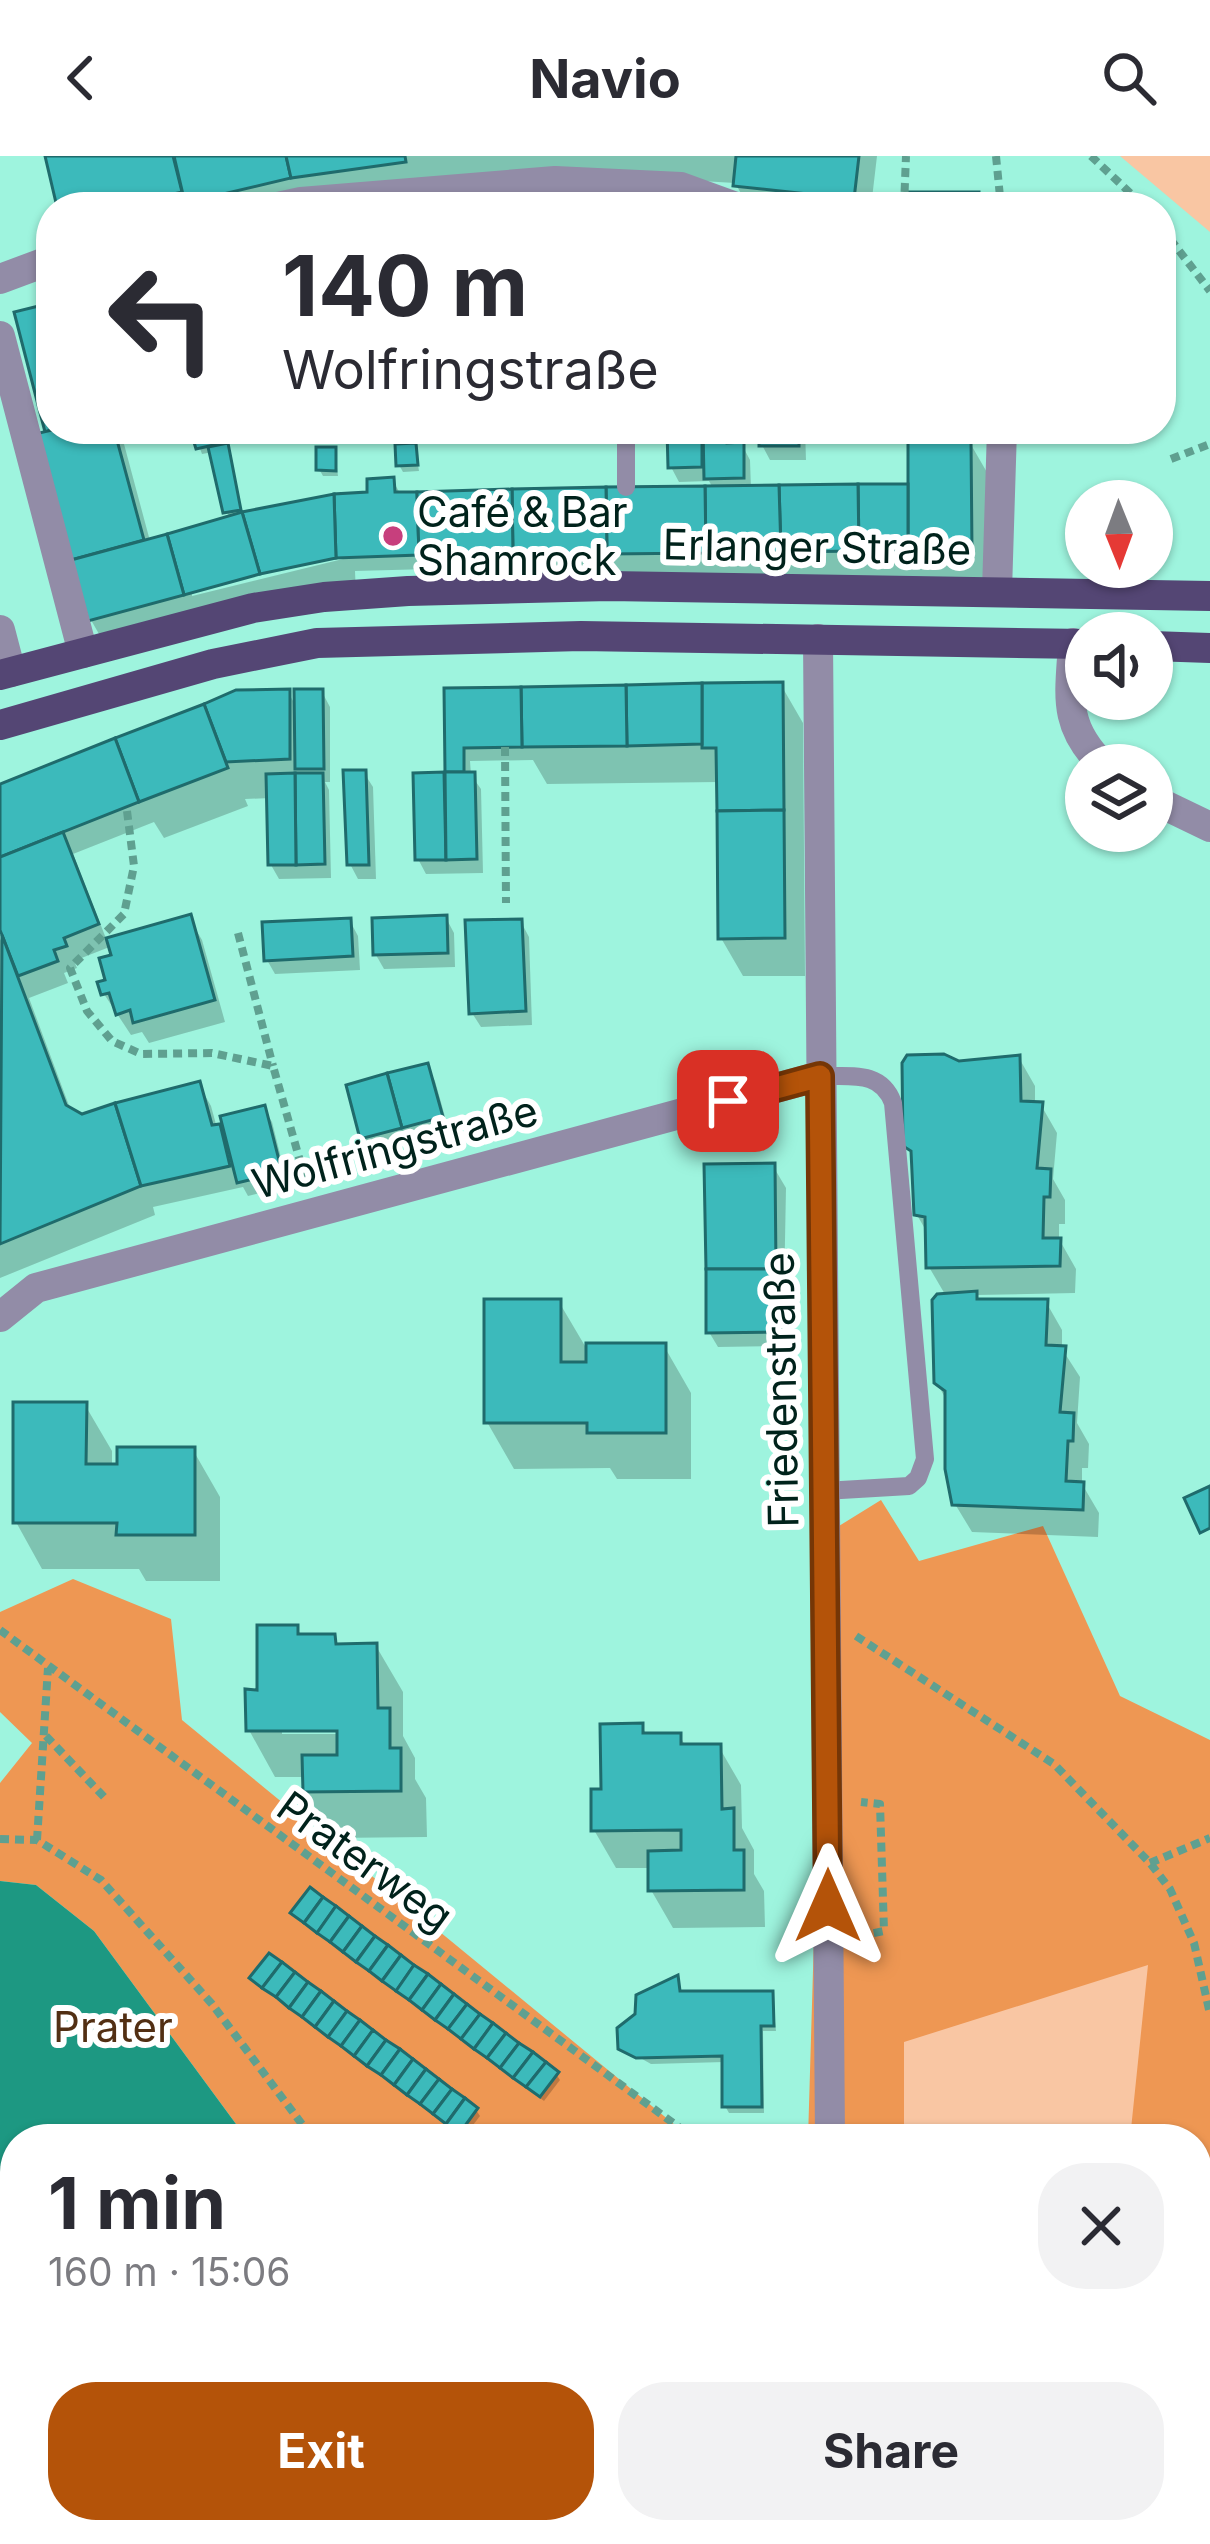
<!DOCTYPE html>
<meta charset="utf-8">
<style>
:root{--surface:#fff;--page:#f2f2f3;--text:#2b2b33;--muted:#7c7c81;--accent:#b45309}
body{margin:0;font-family:Inter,sans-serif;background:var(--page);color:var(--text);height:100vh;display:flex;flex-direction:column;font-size:45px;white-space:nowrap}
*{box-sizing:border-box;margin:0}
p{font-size:39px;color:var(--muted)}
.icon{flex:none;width:66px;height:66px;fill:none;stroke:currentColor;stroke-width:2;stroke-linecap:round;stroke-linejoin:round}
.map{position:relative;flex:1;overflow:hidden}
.details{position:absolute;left:0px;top:1968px;width:1212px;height:420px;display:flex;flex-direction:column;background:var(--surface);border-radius:48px 48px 0 0;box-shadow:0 3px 9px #0004}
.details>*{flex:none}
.top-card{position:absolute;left:36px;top:36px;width:1140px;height:252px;border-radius:48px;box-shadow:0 3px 9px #0004;background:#fff;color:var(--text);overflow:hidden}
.needle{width:78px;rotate:179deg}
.tools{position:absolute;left:1065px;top:324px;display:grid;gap:24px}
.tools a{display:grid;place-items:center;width:108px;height:108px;border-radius:50%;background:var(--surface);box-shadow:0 3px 9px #0004;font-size:60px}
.pin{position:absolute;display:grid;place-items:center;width:102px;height:102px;color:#fff;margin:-51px;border-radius:24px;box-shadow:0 6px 18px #0006}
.me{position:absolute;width:132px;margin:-66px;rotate:0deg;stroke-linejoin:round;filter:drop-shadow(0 0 9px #0008)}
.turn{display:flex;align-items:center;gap:42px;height:252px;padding:0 48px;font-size:54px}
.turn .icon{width:156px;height:156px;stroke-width:2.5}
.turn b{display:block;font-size:84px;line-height:102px}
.round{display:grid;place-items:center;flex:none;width:126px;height:126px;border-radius:48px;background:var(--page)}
.headline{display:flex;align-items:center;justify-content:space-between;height:204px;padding:0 48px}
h1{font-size:72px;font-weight:700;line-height:90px}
.action{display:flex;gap:24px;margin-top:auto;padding:24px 48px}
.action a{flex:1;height:138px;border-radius:48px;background:var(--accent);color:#fff;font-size:48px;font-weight:700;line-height:138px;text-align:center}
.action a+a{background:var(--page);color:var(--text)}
header{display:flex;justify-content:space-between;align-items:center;height:156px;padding:0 48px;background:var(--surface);font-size:54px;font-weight:700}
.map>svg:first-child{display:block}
.green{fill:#f9c6a3}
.forest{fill:#ee9753}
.water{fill:#1d9882}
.shadow{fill:#0003;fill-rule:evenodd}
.building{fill:#3cbabb;stroke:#1f6b6c;stroke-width:3}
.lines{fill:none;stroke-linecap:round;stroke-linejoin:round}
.path{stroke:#5fa090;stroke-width:8;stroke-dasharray:9 6;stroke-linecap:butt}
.service{stroke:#928ca7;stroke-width:18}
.minor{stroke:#928ca7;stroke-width:30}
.primary{stroke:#544674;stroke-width:30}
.route-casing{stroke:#753606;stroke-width:30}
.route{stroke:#b45309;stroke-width:21}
.poi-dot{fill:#c73f7d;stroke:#fff;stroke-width:4.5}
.labels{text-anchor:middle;stroke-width:12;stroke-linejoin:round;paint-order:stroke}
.poi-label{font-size:42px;fill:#00221b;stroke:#fff;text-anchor:start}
.street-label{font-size:42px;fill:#00221b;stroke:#fff}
.park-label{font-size:42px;fill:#522f13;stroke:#fff}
</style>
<header><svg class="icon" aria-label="back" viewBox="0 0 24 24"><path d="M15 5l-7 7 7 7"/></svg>Navio<svg class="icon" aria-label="search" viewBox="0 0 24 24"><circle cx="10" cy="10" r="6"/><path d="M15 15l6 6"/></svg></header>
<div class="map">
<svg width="1210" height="2388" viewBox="0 0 1210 2388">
<rect width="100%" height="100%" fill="#9ef4de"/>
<g class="green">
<path d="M1120 0H1210V76Z"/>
<path d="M1210 1700V2388H872V2373H1197V1983H872L873 1894Z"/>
<path d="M98 2373H444L397 2388H156Z"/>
</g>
<g class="forest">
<path d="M881 1344 919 1405 1043 1370 1120 1540 1210 1584V2264L1197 2238V1983H1130L1148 1809 904 1886V1983H808L826 1378Z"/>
<path d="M73 1423 171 1463 182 1564 692 1983H247L94 1775 36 1729 0 1725V1627L32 1587 0 1556V1456Z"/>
<path d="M0 2169 15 2187V2363L0 2370Z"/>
<path d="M431 2373H903V2388H469Z"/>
</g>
<path class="water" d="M0 1725 36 1729 94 1775 247 1983H15V2187L0 2169Z"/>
<g class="shadow">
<path d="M48 0H877L871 51H749L735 27 650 22 302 51H61Z"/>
<path d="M51 150V273H130L133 285 124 288 150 385 229 363 213 296 202 298 193 273H222L243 359 370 339 393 325 401 339 714 334 709 325 679 326 671 311 670 273H733V290L742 289 750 304 751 333 911 331 970 287 992 325V432L444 436 430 413 355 415 356 440 107 492 91 464 39 280 48 279ZM349 395 351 401 192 440V434Z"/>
<path d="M762 273H805L806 304H770L762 289Z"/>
<path d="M415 290 419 315 403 316 399 309Z"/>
<path d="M335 294 338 320H323L319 313Z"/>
<path d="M781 529 803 567 805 820H743L721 782 719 626 547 628 533 604 470 605 471 619 481 633 483 717 426 718 418 703 416 620 448 619 447 535Z"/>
<path d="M288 536 297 552 322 536 330 551V626H325L329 634 331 722 279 723 271 709 270 642 245 643 248 650 164 682 154 666 73 698 107 785 189 762 202 784 225 866 149 887 142 876 131 879 104 838 115 801 112 790 74 805 77 812 64 817 68 827 29 842 71 955 82 961 199 929 211 950 217 972 228 988 263 952 272 966 288 1030 248 1040 243 1031 153 1051 155 1059 0 1122V783L7 794 11 793 0 766V631L236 537Z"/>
<path d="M364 617 373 631 376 723H358L350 708Z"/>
<path d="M446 762 454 777 455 811 384 813 376 799Z"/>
<path d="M350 765 358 780 360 814 275 818 267 804Z"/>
<path d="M521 766 529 781 532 869 481 871 472 857Z"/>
<path d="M1019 902 1035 930V949H1041L1057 977 1053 1023 1065 1044V1068H1059V1083L1076 1113 1075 1137 976 1139 980 1146H1046L1062 1174V1193L1080 1221 1077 1267 1089 1288 1088 1312H1082V1328L1099 1357 1098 1381 972 1376 955 1348 948 1247 937 1227 946 1140 929 1111 928 1078 917 1059 915 1004 906 989 958 908Z"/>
<path d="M427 910 435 925 449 975 371 996 363 981Z"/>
<path d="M773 1010 786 1032 783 1190 718 1191 709 1176Z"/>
<path d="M559 1146 585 1190H664L691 1237V1323H617L610 1312 514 1313 487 1266Z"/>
<path d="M85 1249 112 1295V1311L193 1294 220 1341V1425H146L139 1413H42L16 1366Z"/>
<path d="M297 1472 302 1481H334L339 1491 376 1490 403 1536V1580L415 1602V1623L426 1642 427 1681 332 1682 306 1635 305 1621H275L249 1574 260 1537ZM282 1572H352V1578H282Z"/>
<path d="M642 1570 647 1580H680L686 1591H719L741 1629 742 1672 754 1694V1718L764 1735 765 1771 673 1772 651 1734V1712H616L594 1674 604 1636Z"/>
<path d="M294 1757 556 1918 560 1924 544 1945Z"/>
<path d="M253 1822 476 1954 480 1960 463 1982Z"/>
<path d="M677 1823 681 1838H772L776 1875H763L764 1957H729L725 1950V1906L651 1908 621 1891Z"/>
</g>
<g class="building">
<path d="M45 0H173L182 36 119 51H57Z"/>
<path d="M174 0H286L291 22 185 47Z"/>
<path d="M286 0H405L406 6 291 22Z"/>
<path d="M859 0 854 43 733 30 736 0Z"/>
<rect x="907" y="36" width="72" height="15"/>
<path d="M51 147V273H56L45 276 14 156Z"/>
<path d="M56 273H114L144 384 71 404 35 278Z"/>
<path d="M190 273H224L227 286 196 293Z"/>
<path d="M667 273H702V311L668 312Z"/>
<path d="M703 273H726L727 287 744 286V322L704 323Z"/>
<rect x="759" y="273" width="40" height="17"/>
<path d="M908 284H971L972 395 908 394Z"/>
<path d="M228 287 241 354 223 357 208 291Z"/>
<path d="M416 287 418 309 396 310 395 288Z"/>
<path d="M316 291H336V315L316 314Z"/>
<path d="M394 321 395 336H417L419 399 336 402 334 338 367 336V323Z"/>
<path d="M858 328H908V394L859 395Z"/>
<path d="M858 328 859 395 781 396 779 329Z"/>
<path d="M779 329 781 396 706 397 705 330Z"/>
<path d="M705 330 706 397 607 398 606 331Z"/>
<path d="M606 331 607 398 513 399 512 333Z"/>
<path d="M512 333 513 399H419L417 336Z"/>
<path d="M334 338 336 402 260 418 242 356Z"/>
<path d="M242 356 260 418 184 439 167 378Z"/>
<path d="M167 378 184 439 88 465 71 404Z"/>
<path d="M783 526 784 654 717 655 716 592H702V527Z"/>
<path d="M702 527V588L627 590 626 529Z"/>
<path d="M626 529 627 590 522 591 521 531Z"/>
<path d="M521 531 522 591 464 592V616H445L444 532Z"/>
<path d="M290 533V603L226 606 204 548 236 534Z"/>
<path d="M294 533H323L324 613H295Z"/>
<path d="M204 548 228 612 139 646 115 582Z"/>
<path d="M115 582 139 646 0 701V628Z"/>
<path d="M343 614H366L369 709H347Z"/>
<path d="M444 616 446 704H415L413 617Z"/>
<path d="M445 616H475L477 703 446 704Z"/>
<path d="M295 617H323L325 708 296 709Z"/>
<path d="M295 617 296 709H268L266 618Z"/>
<path d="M784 654 785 782 718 783 717 655Z"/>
<path d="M63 676 99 768 64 782 67 790 54 794 58 805 18 820 0 774V701Z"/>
<path d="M191 758 215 844 133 867 130 854 116 859 109 837 101 839 97 826 105 824 99 802 111 799 106 782Z"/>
<path d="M447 759 448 797 373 799 372 762Z"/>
<path d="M351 762 353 800 264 805 262 766Z"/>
<path d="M522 763 526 855 469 858 465 764Z"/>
<path d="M2 779 66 949 82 958 115 947 141 1030 0 1088Z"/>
<path d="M944 898 959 905 1020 899 1021 945 1043 946 1037 1012 1051 1013 1050 1041H1044L1043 1082H1061L1060 1110 926 1112 925 1061 914 1059 911 995 903 990 902 907 907 899Z"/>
<path d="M428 907 443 961 402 972 387 917Z"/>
<path d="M387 917 402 972 360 983 346 929Z"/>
<path d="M200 925 212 969 220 968 230 1010 141 1030 115 947Z"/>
<path d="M265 949 282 1016 237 1027 220 960Z"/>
<path d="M775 1007 776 1113H706L704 1008Z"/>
<path d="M706 1113H776L777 1176 706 1177Z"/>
<path d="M977 1135V1143H1048L1046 1189 1066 1190 1060 1256 1074 1257 1073 1285H1068L1066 1325 1084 1326 1083 1354 952 1349 945 1313V1235L934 1227 932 1144 937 1138Z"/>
<path d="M484 1143H561V1206H586V1187H666V1277H587V1267H484Z"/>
<path d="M13 1246H87L86 1308H117V1291H195V1379H116L117 1367H13Z"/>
<path d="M1210 1330V1372L1200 1377 1184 1342Z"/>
<path d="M257 1469H298V1478H335L336 1488 377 1487 378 1552H390V1592H401V1635L303 1636 302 1599H337V1575H246L245 1533 257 1534Z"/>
<path d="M643 1567V1577H681V1588H721L722 1653 734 1652V1694H744V1734L648 1735V1695L681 1694V1674L591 1675V1633H601L600 1568Z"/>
<path d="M310 1731 323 1741 304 1767 290 1757Z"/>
<path d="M323 1741 336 1750 317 1777 304 1767Z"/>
<path d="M336 1750 349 1760 330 1786 317 1777Z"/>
<path d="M349 1760 362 1770 343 1796 330 1786Z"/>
<path d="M362 1770 375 1780 356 1806 343 1796Z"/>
<path d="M375 1780 388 1789 369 1815 356 1806Z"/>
<path d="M388 1789 401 1799 382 1825 369 1815Z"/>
<path d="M269 1797 282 1806 262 1832 249 1822Z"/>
<path d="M401 1799 414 1809 396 1835 382 1825Z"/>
<path d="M282 1806 295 1816 276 1841 262 1832Z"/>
<path d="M414 1809 428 1818 409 1844 396 1835Z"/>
<path d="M295 1816 308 1826 289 1852 276 1841Z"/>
<path d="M428 1818 441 1828 422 1854 409 1844Z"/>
<path d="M678 1819 680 1835H773L774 1870H761L762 1951H722V1900L636 1902 618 1893 617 1872 635 1858 636 1839Z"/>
<path d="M308 1826 321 1835 302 1861 289 1852Z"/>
<path d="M441 1828 454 1838 435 1864 422 1854Z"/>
<path d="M321 1835 334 1845 315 1871 302 1861Z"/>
<path d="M454 1838 467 1848 448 1873 435 1864Z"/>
<path d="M334 1845 347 1855 328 1881 315 1871Z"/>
<path d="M467 1848 480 1858 461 1883 448 1873Z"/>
<path d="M347 1855 360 1864 341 1890 328 1881Z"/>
<path d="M480 1858 493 1867 474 1893 461 1883Z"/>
<path d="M360 1864 373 1874 354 1900 341 1890Z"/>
<path d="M493 1867 506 1877 487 1902 474 1893Z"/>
<path d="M373 1874 386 1884 367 1910 354 1900Z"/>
<path d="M506 1877 519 1887 500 1912 487 1902Z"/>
<path d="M386 1884 400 1893 381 1919 367 1910Z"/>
<path d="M519 1887 533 1896 513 1922 500 1912Z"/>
<path d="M400 1893 413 1903 394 1929 381 1919Z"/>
<path d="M533 1896 546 1906 526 1931 513 1922Z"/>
<path d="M413 1903 426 1913 407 1939 394 1929Z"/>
<path d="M546 1906 559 1916 540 1941 526 1931Z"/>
<path d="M426 1913 439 1923 420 1948 407 1939Z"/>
<path d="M439 1923 452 1933 433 1958 420 1948Z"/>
<path d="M452 1933 465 1942 446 1968 433 1958Z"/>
<path d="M465 1942 478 1952 459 1978 446 1968Z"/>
</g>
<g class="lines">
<g class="path">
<path d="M996 0 1001 51"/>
<path d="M1091 0 1145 51"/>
<path d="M904 51 906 0"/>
<path d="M1161 71 1210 135"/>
<path d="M1171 303 1210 288"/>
<path d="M505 591 506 747"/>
<path d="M127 655 134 710 124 758 70 812 87 855 112 885 141 898 212 897 273 910 306 1026"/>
<path d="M238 777 273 910"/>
<path d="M0 1474 695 1983"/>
<path d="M856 1480 1054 1608 1150 1707 1170 1733 1194 1787 1210 1858"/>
<path d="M46 1580 106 1643"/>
<path d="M0 1683 37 1684 101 1724 212 1848 313 1983"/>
<path d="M37 1684 48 1512"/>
<path d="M1150 1707 1210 1682"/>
<path d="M859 1780 884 1775 880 1648 861 1646"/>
<path d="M1197 2254 1210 2247"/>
<path d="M0 2315 15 2318"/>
<path d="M283 2373 310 2388"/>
<path d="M892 2373V2388"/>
<path d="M483 2388 543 2373"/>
<path d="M1132 2388 1137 2373"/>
</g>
<g class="service">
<path d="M626 273V331"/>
<path d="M820 920C851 921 881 914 893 947L925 1303 918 1322 909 1330 824 1335"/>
</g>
<g class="minor">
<path d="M278 51 301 46 555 25 681 31 736 51"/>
<path d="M0 123 51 104"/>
<path d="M0 180 83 497"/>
<path d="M997 435 1002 273"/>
<path d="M0 474 11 516"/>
<path d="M818 483 830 1983"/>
<path d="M1073 487C1070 539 1062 569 1103 609"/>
<path d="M1152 643 1210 671"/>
<path d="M0 1161 36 1132 820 920"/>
<path d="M832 2373V2388"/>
</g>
<g class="primary">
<path d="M1152 490 1210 492"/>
<path d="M0 519 253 452 324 441 408 435 609 430 1210 440"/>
<path d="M0 569 213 508 317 487 581 480 1086 488"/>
</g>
</g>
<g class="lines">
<defs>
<path id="route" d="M728 945 820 920 828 1750"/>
</defs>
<use href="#route" class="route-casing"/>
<use href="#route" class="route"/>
</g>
<circle class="poi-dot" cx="393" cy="380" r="12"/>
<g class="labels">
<g class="poi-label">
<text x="417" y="371">Café &amp; Bar<tspan x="417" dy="48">Shamrock</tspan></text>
</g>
<g class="street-label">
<text transform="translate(817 391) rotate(1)" y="15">Erlanger Straße</text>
<text transform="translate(395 991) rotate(-15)" y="15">Wolfringstraße</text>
<text transform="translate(781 1234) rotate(-91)" y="15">Friedenstraße</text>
<text transform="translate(365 1705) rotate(36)" y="15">Praterweg</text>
</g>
<g class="park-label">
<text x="113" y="1886">Prater</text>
</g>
</g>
</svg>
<div class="tools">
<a><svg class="needle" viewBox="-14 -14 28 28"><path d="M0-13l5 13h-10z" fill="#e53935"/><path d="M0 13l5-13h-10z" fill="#7c7c81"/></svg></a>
<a><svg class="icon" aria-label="sound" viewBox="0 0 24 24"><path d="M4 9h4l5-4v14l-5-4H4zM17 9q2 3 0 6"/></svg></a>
<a><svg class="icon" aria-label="layers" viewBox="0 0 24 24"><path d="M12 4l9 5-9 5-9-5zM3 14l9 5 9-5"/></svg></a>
</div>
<div class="pin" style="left:728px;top:945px;background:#d93025"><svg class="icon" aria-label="arrive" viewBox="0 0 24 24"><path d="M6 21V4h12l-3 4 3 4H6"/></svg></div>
<svg class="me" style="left:828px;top:1750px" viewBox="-20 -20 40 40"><path d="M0-17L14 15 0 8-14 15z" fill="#b45309" stroke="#fff" stroke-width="4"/></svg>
<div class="top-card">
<div class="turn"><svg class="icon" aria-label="left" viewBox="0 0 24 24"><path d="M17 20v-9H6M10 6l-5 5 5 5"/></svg><div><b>140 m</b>Wolfringstraße</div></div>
</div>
<section class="details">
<div class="headline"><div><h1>1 min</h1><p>160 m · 15:06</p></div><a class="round"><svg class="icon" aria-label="close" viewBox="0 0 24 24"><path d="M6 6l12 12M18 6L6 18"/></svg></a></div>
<div class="action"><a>Exit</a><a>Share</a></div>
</section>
</div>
